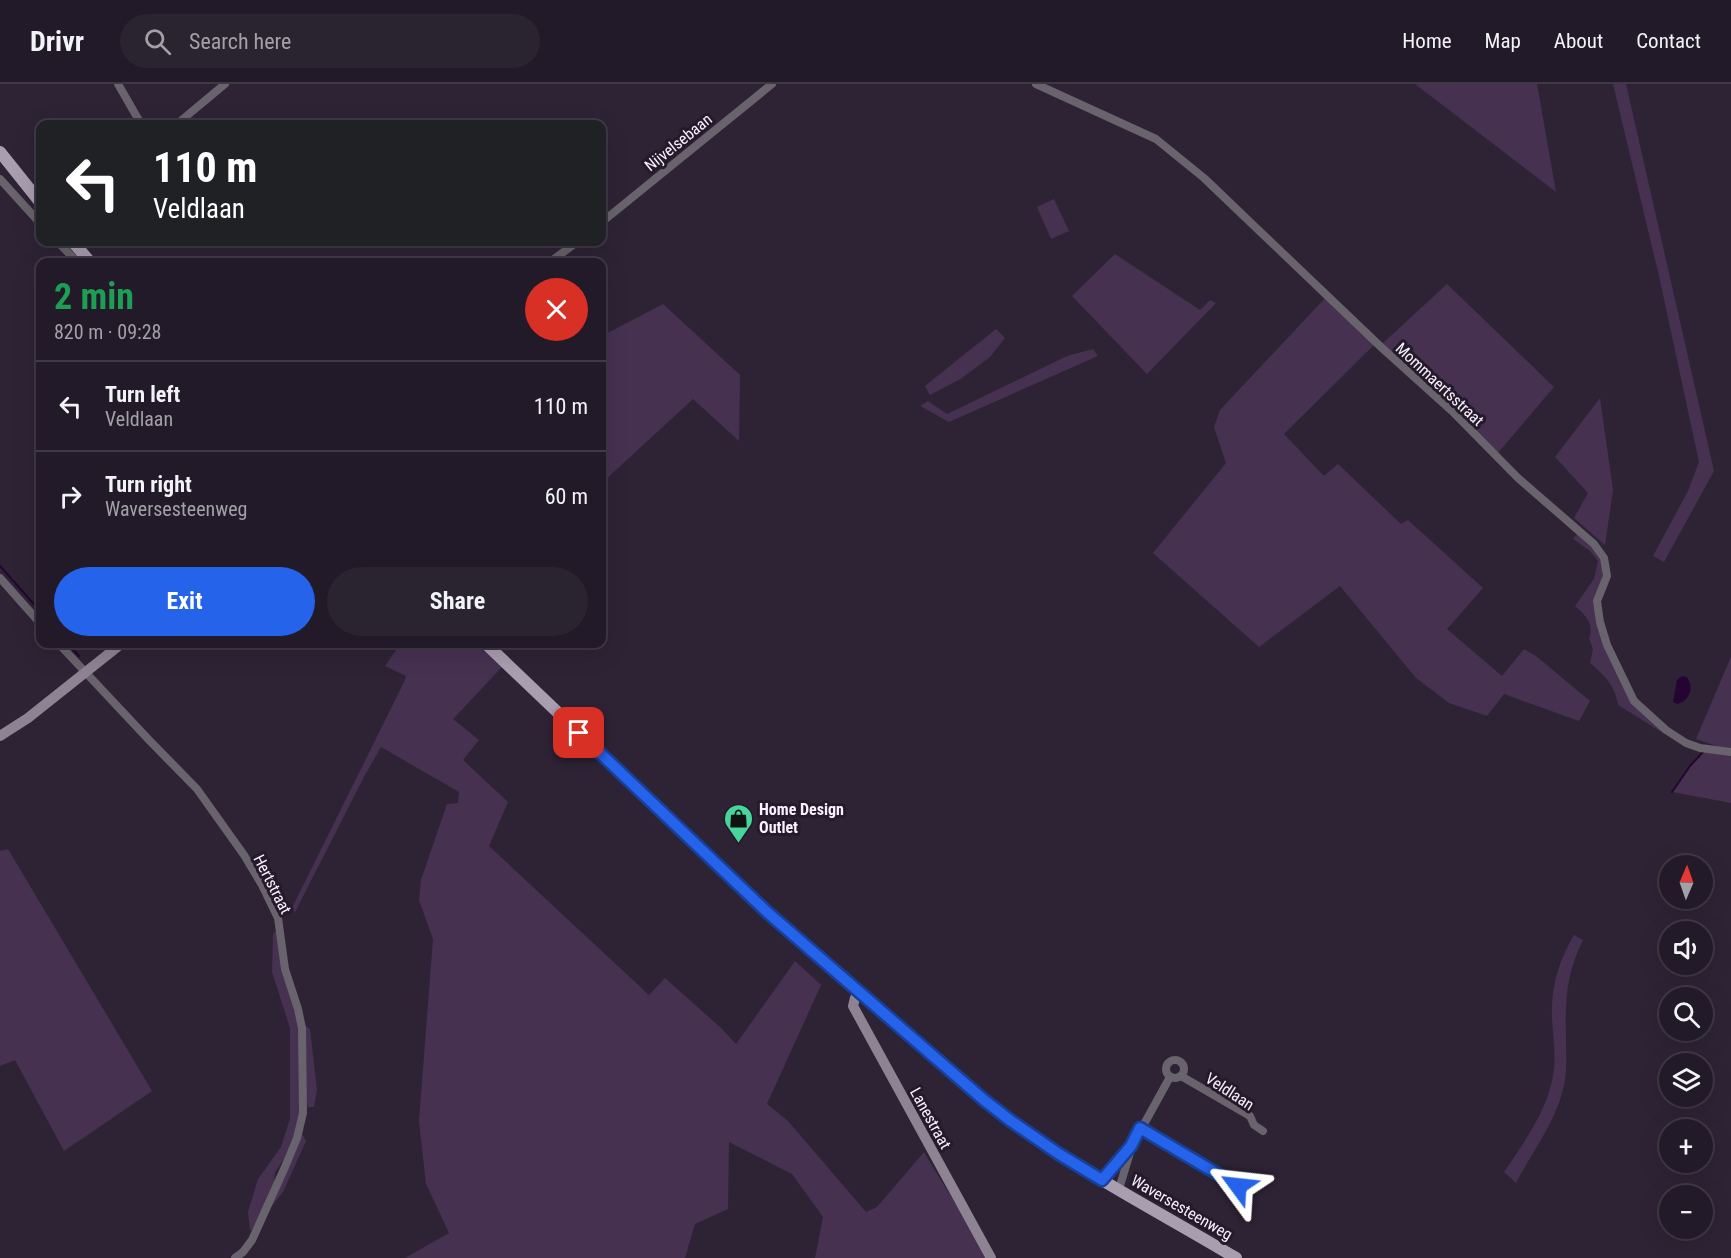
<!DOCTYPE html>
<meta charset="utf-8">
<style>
:root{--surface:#221a28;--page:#2a2330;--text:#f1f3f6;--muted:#a2a1a8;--line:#3f3845;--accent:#2563eb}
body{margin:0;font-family:"Roboto Condensed",sans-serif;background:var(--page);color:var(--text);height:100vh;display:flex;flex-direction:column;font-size:22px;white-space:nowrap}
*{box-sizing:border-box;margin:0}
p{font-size:20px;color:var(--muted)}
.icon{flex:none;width:33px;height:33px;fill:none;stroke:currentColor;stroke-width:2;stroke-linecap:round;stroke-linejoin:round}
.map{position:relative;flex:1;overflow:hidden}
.sheet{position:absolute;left:36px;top:174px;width:570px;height:390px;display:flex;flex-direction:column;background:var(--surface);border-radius:12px;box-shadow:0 6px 24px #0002,0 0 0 2px var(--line)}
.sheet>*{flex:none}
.hud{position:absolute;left:36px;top:36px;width:570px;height:126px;border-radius:12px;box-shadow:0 6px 24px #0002,0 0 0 2px var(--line);background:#202124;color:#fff;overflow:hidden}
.needle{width:39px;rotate:2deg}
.tools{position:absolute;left:1659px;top:771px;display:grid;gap:12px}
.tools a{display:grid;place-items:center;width:54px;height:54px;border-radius:50%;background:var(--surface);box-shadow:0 6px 24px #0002,0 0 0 2px var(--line);font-size:30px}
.pin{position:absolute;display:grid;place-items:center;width:51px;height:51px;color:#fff;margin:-26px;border-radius:12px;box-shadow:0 3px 9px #0006}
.me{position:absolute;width:66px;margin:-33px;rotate:300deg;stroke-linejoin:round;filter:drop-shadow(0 0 4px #0008)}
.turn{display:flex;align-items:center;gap:21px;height:126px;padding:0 18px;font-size:27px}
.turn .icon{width:78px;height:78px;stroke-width:2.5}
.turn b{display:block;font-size:42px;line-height:51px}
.round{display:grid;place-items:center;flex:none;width:63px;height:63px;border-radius:32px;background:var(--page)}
.head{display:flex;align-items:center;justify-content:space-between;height:102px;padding:0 18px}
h1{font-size:36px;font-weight:700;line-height:45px;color:#1e9e55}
.action{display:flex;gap:12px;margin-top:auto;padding:12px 18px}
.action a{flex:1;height:69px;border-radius:36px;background:var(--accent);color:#fff;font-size:24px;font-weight:700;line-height:69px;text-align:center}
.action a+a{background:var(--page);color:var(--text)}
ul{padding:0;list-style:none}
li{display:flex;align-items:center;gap:18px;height:90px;padding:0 18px;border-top:2px solid var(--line)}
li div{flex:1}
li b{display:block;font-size:22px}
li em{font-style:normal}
header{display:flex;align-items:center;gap:36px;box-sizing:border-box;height:84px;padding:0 30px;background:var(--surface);border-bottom:2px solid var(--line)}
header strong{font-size:28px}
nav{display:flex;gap:33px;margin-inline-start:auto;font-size:21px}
.search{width:420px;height:54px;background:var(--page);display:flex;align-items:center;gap:15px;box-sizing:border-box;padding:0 21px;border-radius:33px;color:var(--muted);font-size:22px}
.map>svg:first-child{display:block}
.green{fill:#463151}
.water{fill:#240531}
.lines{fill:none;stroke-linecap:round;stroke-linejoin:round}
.stream{stroke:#240531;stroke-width:2}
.street{stroke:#68636c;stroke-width:8}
.secondary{stroke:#8d8392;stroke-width:10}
.primary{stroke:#a99db0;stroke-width:12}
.route-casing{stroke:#184099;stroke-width:15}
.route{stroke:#2563eb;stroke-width:10}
.labels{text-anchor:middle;stroke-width:6;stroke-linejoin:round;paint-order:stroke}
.street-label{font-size:16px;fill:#f9f2fe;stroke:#251a2b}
.poi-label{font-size:16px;font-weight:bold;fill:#f9f2fe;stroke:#251a2b;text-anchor:start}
</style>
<header>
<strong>Drivr</strong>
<div class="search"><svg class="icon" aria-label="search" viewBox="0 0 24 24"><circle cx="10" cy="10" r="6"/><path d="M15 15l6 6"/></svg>Search here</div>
<nav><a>Home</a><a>Map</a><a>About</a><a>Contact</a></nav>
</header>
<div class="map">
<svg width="1731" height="1174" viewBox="0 0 1731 1174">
<rect width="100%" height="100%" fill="#2e2335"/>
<g class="green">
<path d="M1415 0H1537L1556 108Z"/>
<path d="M1613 0H1626L1714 387 1664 478 1653 472 1688 407 1699 378 1659 192Z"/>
<path d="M1054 115 1069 147 1051 155 1037 123Z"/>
<path d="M1115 170 1200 226 1210 216 1216 219 1147 290 1072 212Z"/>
<path d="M1447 200 1554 303 1497 370 1382 260Z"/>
<path d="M1327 212 1376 259 1284 350 1324 392 1338 380 1401 440 1408 436 1483 504 1447 545 1502 592 1524 565 1536 572 1590 617 1579 637 1504 610 1487 632 1449 619 1416 594 1340 502 1259 563 1153 469 1226 379 1214 343 1220 326Z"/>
<path d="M663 220 740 291 739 357 693 315 604 397 602 394V252Z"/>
<path d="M996 245 1005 254 990 273 962 294 930 311 925 302Z"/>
<path d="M1093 265 1098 272 949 338 920 322 928 317 947 330 1067 272Z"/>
<path d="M1600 314 1613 406 1605 461 1574 434 1588 409 1555 373Z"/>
<path d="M1579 447 1604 474 1598 540 1606 568 1625 606 1664 647 1663 649 1618 621C1616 602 1603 590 1590 579L1593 565 1589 554C1595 540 1585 531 1575 522L1594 495 1598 477 1590 467 1573 455Z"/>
<path d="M400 560H476L502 583 453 635 479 656 463 676 508 718 489 762 649 911 665 894 721 944 736 960 795 877 821 901 767 1020 788 1037 866 1128 877 1123 924 1068C945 1104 968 1138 988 1174H815L823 1133 792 1090 729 1058 728 1125 695 1140 685 1174H405L449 1149 426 1100 419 1037 433 855 419 816 421 796 447 720 458 719 459 708 381 663 365 691 295 828 291 826 404 598 406 592 385 582Z"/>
<path d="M1731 573V667L1696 655Z"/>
<path d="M1707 665 1731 670V719L1672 708 1690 682Z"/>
<path d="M8 765 152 1007 64 1067 15 976 0 982V767Z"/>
<path d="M277 846 299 934 301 1022 294 1051 284 1075 275 1088 274 1101 255 1142 250 1147 248 1128 258 1095 281 1063 290 1035V944L272 888 273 850Z"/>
<path d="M1574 851 1583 856C1566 890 1565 917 1566 954 1566 968 1567 982 1565 996 1559 1033 1534 1065 1516 1099L1504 1088C1525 1057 1550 1023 1554 985 1556 966 1552 948 1552 930 1551 902 1560 874 1574 851Z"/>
<path d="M304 941 310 945 317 1006 314 1023H308L306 1016Z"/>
<path d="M301 1048 306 1057 283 1108 270 1124Z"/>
</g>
<path class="water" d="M1682 592 1687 593C1694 603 1690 617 1677 620L1673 618 1677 596Z"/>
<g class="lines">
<g class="stream">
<path d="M0 482 40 527"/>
<path d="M68 560 79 572"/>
<path d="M1672 708 1690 682 1703 668"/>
</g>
<g class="street">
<path d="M118 0 141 40"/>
<path d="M1036 0 1156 55 1204 94 1382 264 1452 327 1518 394 1594 460 1604 474 1607 492 1597 517 1600 538 1607 561 1634 617 1666 646 1686 659 1700 664 1731 668"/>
<path d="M177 40 225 0"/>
<path d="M0 95 40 139"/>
<path d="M602 138 772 0"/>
<path d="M58 158 77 178"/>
<path d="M550 178 577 158"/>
<path d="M0 494 40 539"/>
<path d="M59 560 149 656 197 705 244 771 262 801 278 834 285 885 298 925 302 944 303 1029 297 1054 285 1083 252 1156 243 1168 235 1174"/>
<circle cx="1175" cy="985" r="9"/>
<path d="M1181 992 1250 1032 1254 1041 1263 1047"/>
<path d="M1140 1044 1238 1102"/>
<path d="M1103 1096 1129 1065"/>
<path d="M1119 1105 1132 1062 1170 993"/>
</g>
<g class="secondary">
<path d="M0 652 28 634 121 560"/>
<path d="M859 908 855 914 853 922 991 1174"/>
</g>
<g class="primary">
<path d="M0 68 40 118"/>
<path d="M73 158 90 178"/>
<path d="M486 560 767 828 984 1016C1061 1078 1151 1123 1236 1174"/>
</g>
</g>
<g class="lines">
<defs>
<path id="route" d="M579 649 767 828 984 1016 1011 1037 1059 1070 1102 1096 1131 1062 1140 1044 1238 1102"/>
</defs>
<use href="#route" class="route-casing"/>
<use href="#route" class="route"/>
</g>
<defs>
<symbol id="shop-pin" viewBox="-11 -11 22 30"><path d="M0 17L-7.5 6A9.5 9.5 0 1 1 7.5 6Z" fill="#48d49d" stroke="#251a2b"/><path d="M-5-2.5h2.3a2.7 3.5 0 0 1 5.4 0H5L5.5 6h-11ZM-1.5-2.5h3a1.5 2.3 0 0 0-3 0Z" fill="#111"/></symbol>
</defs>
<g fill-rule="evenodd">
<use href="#shop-pin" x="722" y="718" width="33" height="45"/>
</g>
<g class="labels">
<g class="street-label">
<text transform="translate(678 58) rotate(-39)" y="6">Nijvelsebaan</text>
<text transform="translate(1440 300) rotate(43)" y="6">Mommaertsstraat</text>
<text transform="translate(273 800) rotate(63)" y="6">Hertstraat</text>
<text transform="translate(1230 1007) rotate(33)" y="6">Veldlaan</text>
<text transform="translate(931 1034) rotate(61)" y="6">Lanestraat</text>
<text transform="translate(1182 1123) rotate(30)" y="6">Waversesteenweg</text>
</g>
<g class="poi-label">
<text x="759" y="731">Home Design<tspan x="759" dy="18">Outlet</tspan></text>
</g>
</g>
</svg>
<div class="tools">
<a><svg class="needle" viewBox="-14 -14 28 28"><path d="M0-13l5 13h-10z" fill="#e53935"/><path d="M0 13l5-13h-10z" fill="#a2a1a8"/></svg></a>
<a><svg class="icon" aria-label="sound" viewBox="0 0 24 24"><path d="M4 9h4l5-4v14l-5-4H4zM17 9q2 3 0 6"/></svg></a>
<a><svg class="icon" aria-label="search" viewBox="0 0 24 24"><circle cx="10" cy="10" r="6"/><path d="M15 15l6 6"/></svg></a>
<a><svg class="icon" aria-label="layers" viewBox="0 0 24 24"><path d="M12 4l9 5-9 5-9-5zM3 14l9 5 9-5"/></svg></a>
<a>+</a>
<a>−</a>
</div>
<div class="pin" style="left:579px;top:649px;background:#d93025"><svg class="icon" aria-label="arrive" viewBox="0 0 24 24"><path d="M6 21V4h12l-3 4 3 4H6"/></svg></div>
<svg class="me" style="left:1238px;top:1102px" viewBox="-20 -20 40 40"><path d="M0-17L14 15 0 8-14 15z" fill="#2563eb" stroke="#fff" stroke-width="4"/></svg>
<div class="hud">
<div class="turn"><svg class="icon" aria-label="left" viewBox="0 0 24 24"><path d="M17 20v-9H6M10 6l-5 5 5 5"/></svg><div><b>110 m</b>Veldlaan</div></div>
</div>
<section class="sheet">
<div class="head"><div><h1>2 min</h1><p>820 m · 09:28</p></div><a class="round" style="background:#d93025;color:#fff"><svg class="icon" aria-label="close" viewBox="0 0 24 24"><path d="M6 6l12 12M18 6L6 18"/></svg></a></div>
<ul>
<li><svg class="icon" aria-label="left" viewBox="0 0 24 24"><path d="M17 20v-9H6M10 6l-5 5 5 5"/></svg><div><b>Turn left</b><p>Veldlaan</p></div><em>110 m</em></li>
<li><svg class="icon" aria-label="right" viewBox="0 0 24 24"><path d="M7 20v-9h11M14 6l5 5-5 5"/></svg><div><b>Turn right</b><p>Waversesteenweg</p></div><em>60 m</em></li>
</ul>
<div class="action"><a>Exit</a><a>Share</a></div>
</section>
</div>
